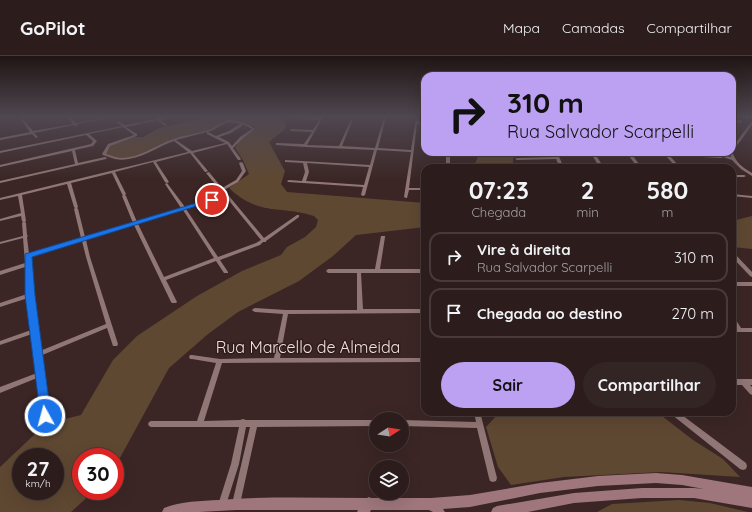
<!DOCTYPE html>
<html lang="pt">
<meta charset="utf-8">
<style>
:root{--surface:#2c1c1c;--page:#342525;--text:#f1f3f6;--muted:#a6a1a3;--line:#483a3b;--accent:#bca0f2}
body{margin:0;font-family:Quicksand,sans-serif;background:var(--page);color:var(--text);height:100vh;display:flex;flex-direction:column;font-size:15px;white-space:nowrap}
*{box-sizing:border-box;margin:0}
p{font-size:13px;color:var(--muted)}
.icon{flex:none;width:22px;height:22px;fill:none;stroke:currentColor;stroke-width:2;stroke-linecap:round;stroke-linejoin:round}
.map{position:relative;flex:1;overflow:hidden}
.side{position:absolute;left:421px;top:108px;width:315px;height:252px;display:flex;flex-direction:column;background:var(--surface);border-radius:12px;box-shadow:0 4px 16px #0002,0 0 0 1px var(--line)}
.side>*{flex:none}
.top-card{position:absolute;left:421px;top:16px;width:315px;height:84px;border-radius:12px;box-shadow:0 4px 16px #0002,0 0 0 1px var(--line);background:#bca0f2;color:#111;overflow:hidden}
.needle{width:26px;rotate:78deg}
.controls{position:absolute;left:369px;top:356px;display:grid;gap:8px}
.controls a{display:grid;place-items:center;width:40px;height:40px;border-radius:50%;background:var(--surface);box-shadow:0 4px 16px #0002,0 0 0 1px var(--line);font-size:20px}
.speed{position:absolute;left:12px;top:392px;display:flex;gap:8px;font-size:20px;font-weight:700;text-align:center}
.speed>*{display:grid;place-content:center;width:52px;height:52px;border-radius:50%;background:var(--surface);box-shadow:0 4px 16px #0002,0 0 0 1px var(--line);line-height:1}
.speed small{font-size:10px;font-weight:400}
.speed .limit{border:6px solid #d22;background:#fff;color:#111}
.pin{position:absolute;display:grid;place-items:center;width:34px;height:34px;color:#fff;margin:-17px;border:2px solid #fff;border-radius:50%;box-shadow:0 1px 4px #0007}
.me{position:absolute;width:44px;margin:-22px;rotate:353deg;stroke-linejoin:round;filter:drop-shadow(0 0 3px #0008)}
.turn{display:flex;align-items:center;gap:14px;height:84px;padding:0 20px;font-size:18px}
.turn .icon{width:52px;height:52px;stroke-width:2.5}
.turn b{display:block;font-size:28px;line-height:34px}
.eta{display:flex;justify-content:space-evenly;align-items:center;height:68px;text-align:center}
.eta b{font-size:24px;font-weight:800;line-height:28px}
.button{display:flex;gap:8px;margin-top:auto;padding:8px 20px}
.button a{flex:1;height:46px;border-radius:24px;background:var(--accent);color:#111;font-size:16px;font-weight:800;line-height:46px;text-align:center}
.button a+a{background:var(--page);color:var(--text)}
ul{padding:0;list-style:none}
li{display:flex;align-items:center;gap:12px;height:50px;margin:0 8px 6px;padding:0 12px;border:2px solid var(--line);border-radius:12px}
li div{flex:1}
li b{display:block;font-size:15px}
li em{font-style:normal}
header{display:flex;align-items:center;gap:24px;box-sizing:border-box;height:56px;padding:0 20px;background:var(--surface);border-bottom:1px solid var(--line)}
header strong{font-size:19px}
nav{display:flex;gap:22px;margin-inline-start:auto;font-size:14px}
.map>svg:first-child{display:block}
.green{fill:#5f4832;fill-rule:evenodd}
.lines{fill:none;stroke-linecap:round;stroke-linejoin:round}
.minor{fill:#907675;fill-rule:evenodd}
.secondary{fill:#9e767c;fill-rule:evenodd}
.route{fill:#1a73e8;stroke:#114b97}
.labels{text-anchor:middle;stroke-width:3;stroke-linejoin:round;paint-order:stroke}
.near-street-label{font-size:16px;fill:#efe0df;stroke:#311c1c}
</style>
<header>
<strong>GoPilot</strong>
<nav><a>Mapa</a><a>Camadas</a><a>Compartilhar</a></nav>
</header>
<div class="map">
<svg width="752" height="456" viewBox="0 0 752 456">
<rect width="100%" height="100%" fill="#3b2625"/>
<g class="green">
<path d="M206 61H285L286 71 284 74 269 86 285 115 281 128 287 136 425 147V171L356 179 333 200 299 225 238 256 208 278 169 312 115 411V401H81V435H94L71 456H0V411L36 377 61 364 81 359 113 304 137 280 197 240 242 215 281 199 287 191 305 181 316 171 318 164 314 160C280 149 260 161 229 132L249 118 243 104 235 92 241 82 255 74V71C246 67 236 62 226 65 219 66 215 72 209 74 196 79 181 79 167 85 146 93 128 111 104 98L109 89 133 81H143L159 72ZM21 401H55V435H21Z"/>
<path d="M480 96H526V97L513 102V112H473Z"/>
<path d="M752 160V193L732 191V165Z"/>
<path d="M500 356H661L662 360 693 384 723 403 740 421 661 416 564 421 511 429 498 411 486 371Z"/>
<path d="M679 444 710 447 748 456H597L612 448Z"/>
</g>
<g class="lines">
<g class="minor">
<path d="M19 61H21L33 75 73 68 67 61H69L76 67 108 61H111L77 68V70H76L74 69 34 77 38 81 36 82 32 78 0 84V82L30 76Z"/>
<path d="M156 61C160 63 166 60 170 61L160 64 166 68V70H165L157 64 143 67 142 66 155 63V62Z"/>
<path d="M290 61 320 62 321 61H323L307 89 339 90 352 61H354L342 90 375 92 384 61H386L378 92 411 94 416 61H418V66L425 67V69L417 68 409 132H425V134H409L407 142H406L404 141 411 96 377 94 365 139 363 140 361 139 363 131 288 126 287 125 289 124 302 125 305 116 303 107 286 106H285V104L370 109 374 94 305 91 276 89V87H277L304 88 312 76 291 75 290 74 291 73 313 74 319 64 291 62ZM307 107 369 111 364 129 306 125 309 116Z"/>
<path d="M732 63 742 65V66L741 67 732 65Z"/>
<path d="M228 64C238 64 248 67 255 73L242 83 233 92 241 103 240 104H238L227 88 193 97 208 115 206 116H205L190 97 156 106 169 126 167 127 185 151 224 139 206 117 209 116 222 132 236 124 242 115 239 107 241 106 243 107 246 115 238 126 224 134 264 182 297 159H299V161L266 185V186H263L260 189 220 204 228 216V217H224L216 205 166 224 177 246 176 247H172L171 246 134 169 86 184 90 201 118 288 117 290H113L107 272 40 300 48 360 47 362 45 363 43 362 42 360 37 322 0 337V331L37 317 32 278 0 289V285L31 274 28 242 0 251V247L27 238 25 211 0 219V215L25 207 23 182 0 188V186L23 180 22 167 23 166 22 165 21 160 0 165V163L21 157 18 140 0 144V142L188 96 174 85C154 92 136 107 115 103 111 102 107 100 103 99L102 98 108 88 134 79 123 71 89 78 97 85 93 90 75 94 78 107 105 101 107 102 106 103 0 127V125L75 108 72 95 0 111V109L91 88 93 85 86 79 0 97V95L122 70 117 67V66L118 65 125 69 141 66V68L126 71 137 78V80L110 90 106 98C109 99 112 100 115 101 135 106 154 89 173 83 184 79 197 78 209 74 216 71 221 66 228 64ZM228 66C237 66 245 69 252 73L240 81 232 90 229 86 219 81 231 77 242 70V68H240L229 75 216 80 208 76C215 74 221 68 228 66ZM207 76V78L225 87 192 95 176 84ZM153 106 165 126 167 127 165 128 181 152 137 166 126 140 125 139 126 138 115 116ZM112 117 122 138 123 139 122 140 133 167 85 181 78 153 77 152 78 151 71 127ZM67 128 74 151 75 152 74 153 81 182 29 198 27 181 28 180 27 179 26 167 25 166 26 165 22 139ZM226 141 261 184 256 187 218 201 186 153ZM183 154 214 202 164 221 138 168ZM82 185 86 201 106 268 40 295 33 239 29 201Z"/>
<path d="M751 66H752V69L733 95H732V92Z"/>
<path d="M732 73 735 75 734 76 732 75Z"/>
<path d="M732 95C736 107 742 111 752 117V120L741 113 732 104 723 101 721 102 681 100 667 97 681 112H677L662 96H671L681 98 719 100 708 96H713L731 101 729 96H732Z"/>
<path d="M446 96H450V97L474 99 476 100 474 101 450 99V112H446Z"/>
<path d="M553 96H557L564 112H560L556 103 517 104 515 103 517 102 556 101Z"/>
<path d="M590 96H594L604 112H600Z"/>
<path d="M626 96H630L642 112H638Z"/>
<path d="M732 119H744L746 120 744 121H732Z"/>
<path d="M732 138 752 140V142L732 140Z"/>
<path d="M381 180H385V181L380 213H425V217H361L363 253H425V257L288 258 280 302H425V306L222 307 204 365 240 364 243 363 246 364H376V370L257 371 240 448 239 451 236 452 233 451 232 448 250 371H246L239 408 226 449 225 452 222 453 219 452 218 449 231 408 239 371H151L149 370 148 368 149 366 151 365H197L216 307 192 303H190L189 301 190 299H192L220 303 274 302 283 258 255 256 253 255 252 254 253 253 255 252 286 254H357V217H328L326 215 328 213H375Z"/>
<path d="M732 197H734L752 216V221L750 220 732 201Z"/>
<rect x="732" y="226" width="20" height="4"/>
<path d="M732 260 734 261 741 272H752V276H732V272H735L732 267Z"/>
<path d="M732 323H752V329H750L752 331V339L750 338 742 329H732Z"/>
<path d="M474 356H480L497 422 496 425 493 426 490 425 489 422 477 372 402 370V364L476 366Z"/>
<path d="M670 356H678L746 407 747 410 746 413 743 414 740 413 671 358Z"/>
</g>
<g class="secondary">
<path d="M745 61H752V63L746 62Z"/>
<path d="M656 417 682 419 752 431V452L694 442H642L574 447 528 456H491L493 452 497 450 574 437 642 432H694L704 433 682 429 656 427 598 430 540 437 470 451 443 453 445 456H433L429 454H371L370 456H357L358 454H236L199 456H162L164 452C181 445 201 445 219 444 268 440 317 442 367 442L369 441 371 442H431L470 439 540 427 598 420Z"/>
</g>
</g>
<linearGradient id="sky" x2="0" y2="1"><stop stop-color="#201514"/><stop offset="0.49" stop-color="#4f4751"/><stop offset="1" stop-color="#4f4751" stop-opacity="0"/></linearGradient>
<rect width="752" height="124" fill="url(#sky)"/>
<path class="route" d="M210 143 216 144 32 201 35 239 51 360 49 364 45 366 41 364 25 239V198Z"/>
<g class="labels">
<g class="near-street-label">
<text x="308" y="297">Rua Marcello de Almeida</text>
</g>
</g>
</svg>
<div class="controls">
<a><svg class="needle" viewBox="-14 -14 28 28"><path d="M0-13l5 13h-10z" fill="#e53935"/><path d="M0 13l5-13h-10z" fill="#a6a1a3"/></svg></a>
<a><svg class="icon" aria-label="layers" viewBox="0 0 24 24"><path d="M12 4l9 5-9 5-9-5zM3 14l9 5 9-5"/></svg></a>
</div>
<div class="speed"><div>27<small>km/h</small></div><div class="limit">30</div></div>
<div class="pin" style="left:212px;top:144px;background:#d93025"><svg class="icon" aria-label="arrive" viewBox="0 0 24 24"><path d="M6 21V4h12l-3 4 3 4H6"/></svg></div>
<svg class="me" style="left:45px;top:360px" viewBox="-20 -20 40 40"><circle r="17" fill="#1a73e8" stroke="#fff" stroke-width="3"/><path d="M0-11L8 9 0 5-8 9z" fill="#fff"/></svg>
<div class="top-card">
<div class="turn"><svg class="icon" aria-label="right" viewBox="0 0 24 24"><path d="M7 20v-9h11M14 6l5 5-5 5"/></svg><div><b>310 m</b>Rua Salvador Scarpelli</div></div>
</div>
<section class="side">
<div class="eta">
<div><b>07:23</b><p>Chegada</p></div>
<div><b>2</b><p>min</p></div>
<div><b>580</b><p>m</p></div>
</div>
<ul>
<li><svg class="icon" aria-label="right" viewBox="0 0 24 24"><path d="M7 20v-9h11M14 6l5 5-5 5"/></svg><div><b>Vire à direita</b><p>Rua Salvador Scarpelli</p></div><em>310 m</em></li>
<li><svg class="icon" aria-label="arrive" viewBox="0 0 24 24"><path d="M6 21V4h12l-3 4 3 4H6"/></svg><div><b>Chegada ao destino</b></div><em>270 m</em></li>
</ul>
<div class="button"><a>Sair</a><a>Compartilhar</a></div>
</section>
</div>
